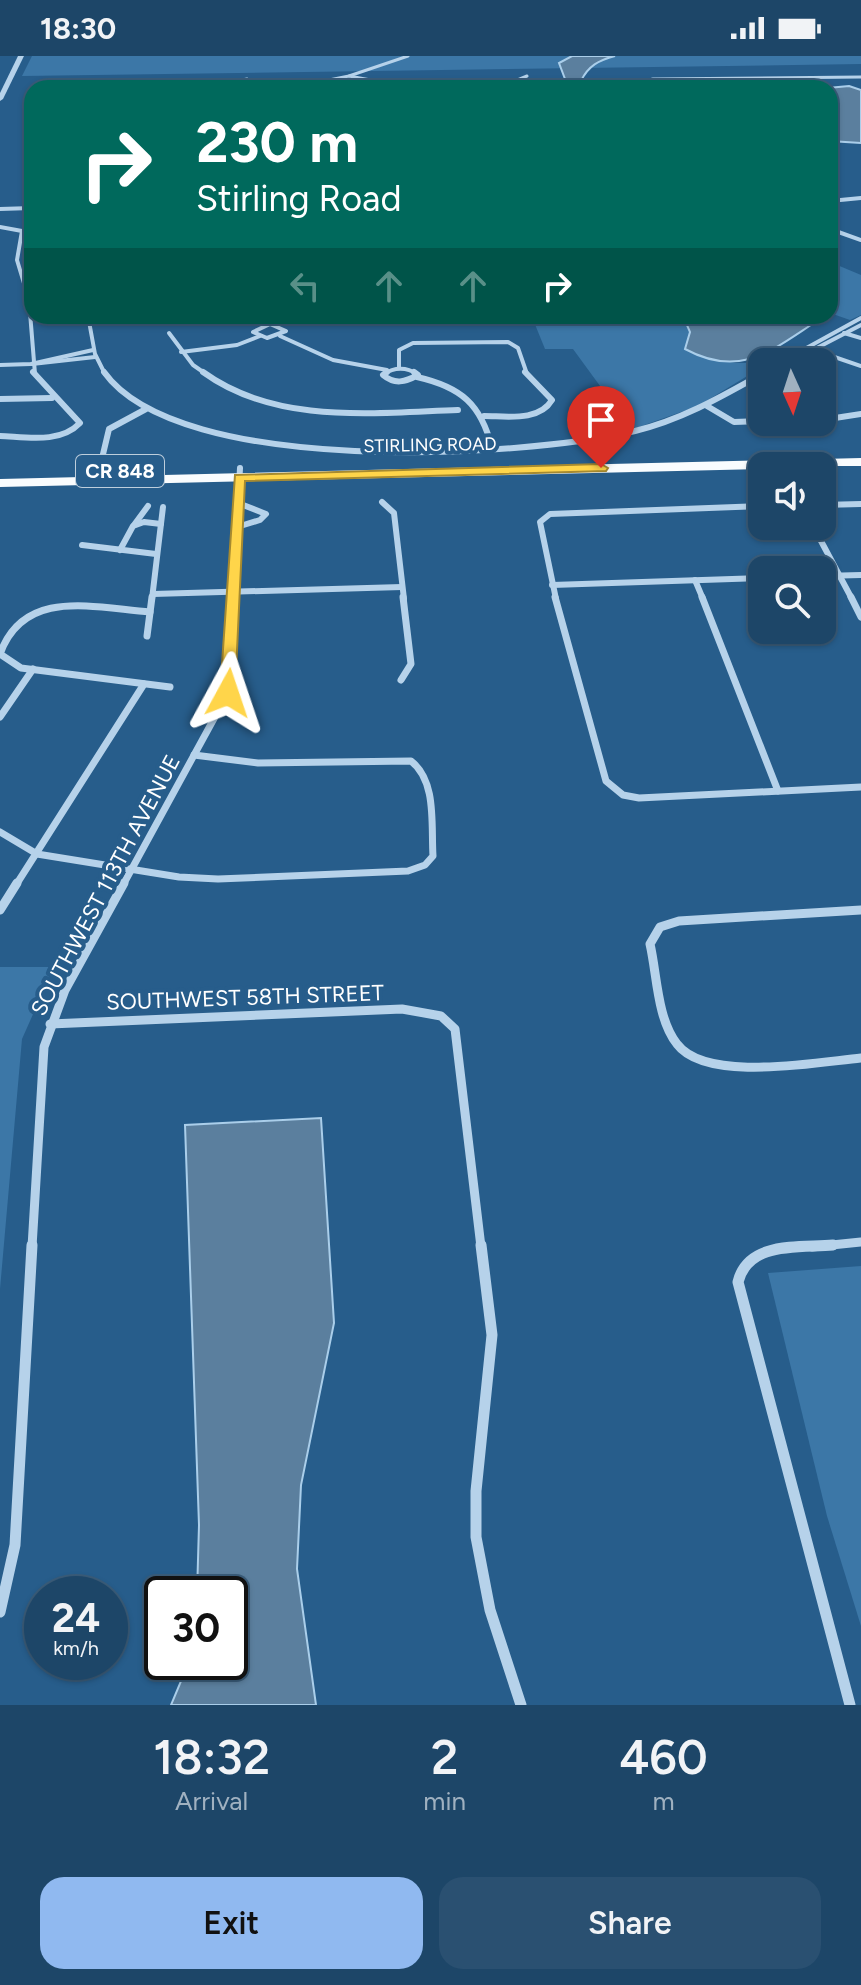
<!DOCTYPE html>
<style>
:root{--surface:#1d4668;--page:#2a5071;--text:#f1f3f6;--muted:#a0b1c0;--line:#3b5e7c;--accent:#90b9f0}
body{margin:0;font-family:Figtree,sans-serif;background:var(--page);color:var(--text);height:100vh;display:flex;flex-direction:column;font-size:30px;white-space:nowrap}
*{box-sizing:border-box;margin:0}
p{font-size:26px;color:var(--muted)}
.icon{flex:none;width:44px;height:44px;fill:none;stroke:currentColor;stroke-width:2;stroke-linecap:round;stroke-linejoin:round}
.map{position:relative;height:1649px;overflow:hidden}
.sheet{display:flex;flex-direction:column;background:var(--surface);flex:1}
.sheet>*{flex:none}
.banner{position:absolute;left:24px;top:24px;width:814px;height:244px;border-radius:24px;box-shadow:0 2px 6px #0004,0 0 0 2px var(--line);background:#00695c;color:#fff;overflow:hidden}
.needle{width:52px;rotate:177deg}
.controls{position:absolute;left:748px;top:292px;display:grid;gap:16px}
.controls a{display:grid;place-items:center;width:88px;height:88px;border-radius:16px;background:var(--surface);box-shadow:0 2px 6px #0004,0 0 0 2px var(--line);font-size:40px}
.speed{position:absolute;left:24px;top:1520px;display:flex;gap:16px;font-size:40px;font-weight:700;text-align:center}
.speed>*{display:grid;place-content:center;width:104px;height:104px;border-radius:50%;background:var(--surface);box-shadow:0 2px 6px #0004,0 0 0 2px var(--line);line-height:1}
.speed small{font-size:20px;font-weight:400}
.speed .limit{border:4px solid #111;border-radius:12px;background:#fff;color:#111}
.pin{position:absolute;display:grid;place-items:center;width:68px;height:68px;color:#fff;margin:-82px -34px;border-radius:50% 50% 50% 0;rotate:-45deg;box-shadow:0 0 8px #0007}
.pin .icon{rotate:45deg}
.me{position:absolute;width:88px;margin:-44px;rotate:5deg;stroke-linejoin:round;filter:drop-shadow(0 0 6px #0008)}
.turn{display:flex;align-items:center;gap:28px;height:168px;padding:0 40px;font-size:36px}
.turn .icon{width:104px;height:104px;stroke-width:2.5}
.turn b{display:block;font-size:56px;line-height:68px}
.lanes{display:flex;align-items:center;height:76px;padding:0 40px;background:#0003;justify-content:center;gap:40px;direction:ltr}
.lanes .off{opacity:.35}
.eta{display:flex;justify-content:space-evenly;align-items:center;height:136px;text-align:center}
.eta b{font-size:48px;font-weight:600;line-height:56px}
.primary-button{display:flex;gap:16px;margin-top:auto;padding:16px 40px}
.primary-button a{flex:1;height:92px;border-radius:24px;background:var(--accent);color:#111;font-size:32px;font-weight:600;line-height:92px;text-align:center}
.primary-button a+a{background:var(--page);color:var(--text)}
.status{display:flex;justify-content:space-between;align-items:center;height:56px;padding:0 40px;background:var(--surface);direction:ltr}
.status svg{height:22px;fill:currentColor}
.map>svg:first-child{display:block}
.green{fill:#3c77a7}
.water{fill:#5b7f9e;stroke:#aaceea;stroke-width:2}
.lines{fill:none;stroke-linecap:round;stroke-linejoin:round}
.minor-far5{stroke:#b6d2ea;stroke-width:3}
.minor-far4{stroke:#b6d2ea;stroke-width:4}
.minor-far3{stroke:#b6d2ea;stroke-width:6}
.minor-far2{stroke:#b6d2ea;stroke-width:7}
.minor-far1{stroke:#b6d2ea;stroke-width:9}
.minor{stroke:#b6d2ea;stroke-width:11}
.tertiary{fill:#b6d2ea;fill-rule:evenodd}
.primary{fill:#f9fcfe;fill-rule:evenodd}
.route{fill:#ffd54a;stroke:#a68a30;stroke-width:2}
.labels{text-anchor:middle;stroke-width:8;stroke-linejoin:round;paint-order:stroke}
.far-street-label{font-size:18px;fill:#fff;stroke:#275d8b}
.shield{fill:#275d8b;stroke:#becedc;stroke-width:2}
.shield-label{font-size:20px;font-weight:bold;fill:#fff}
.street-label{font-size:22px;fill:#fff;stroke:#275d8b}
</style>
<div class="status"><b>18:30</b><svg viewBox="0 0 49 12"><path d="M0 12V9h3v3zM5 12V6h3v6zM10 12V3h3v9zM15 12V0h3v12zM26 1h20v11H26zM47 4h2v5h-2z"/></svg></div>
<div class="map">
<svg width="861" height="1649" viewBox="0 0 861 1649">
<rect width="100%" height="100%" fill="#275d8b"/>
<g class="green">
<path d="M32 0H861V8L22 20Z"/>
<path d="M830 206 861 219V259L850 264 830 257Z"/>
<path d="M368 260H683L698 300 736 307H762V311L698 350 636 372 630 371 573 293H545L532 261 370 268Z"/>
<path d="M0 911H54L22 983 0 1233Z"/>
<path d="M861 1210V1570L827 1460 768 1217Z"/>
</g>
<g class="water">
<path d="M572 0H615C599 4 588 10 581 25L584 32H561L565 23 559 7Z"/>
<path d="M849 30 861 34V87L830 85 828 32Z"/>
<path d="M683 260H825C776 290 744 325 685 293L690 276Z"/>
<path d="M321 1062 334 1267 301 1429 297 1513 316 1649H171L189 1606H230V1538H197L199 1469 185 1069Z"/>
</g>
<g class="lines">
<g class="minor-far5">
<path d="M349 20 376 25H515L527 20"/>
<path d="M63 32 159 29 180 32"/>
<path d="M203 32 247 23"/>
<path d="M289 32 349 20 408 0"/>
<path d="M636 32V27L653 23 861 21"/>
</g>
<g class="minor-far4">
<path d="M830 145 861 142"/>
<path d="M0 153 32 152"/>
<path d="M0 171 22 175 17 204 29 244 35 318"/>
<path d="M830 173 861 184"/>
<path d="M88 260 95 298 105 318"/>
<path d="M89 267 251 261 265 269"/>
<path d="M270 268 286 275 267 282 253 276Z"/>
<path d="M169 277 193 309 206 318"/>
<path d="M844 277 861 282"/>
<path d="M280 280 333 304 387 314"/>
<path d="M817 295 861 310"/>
<path d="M181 296 237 289 260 280"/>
<path d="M781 306 861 262"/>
<path d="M790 306 861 269"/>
<path d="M32 308 95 301"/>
<path d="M0 309 31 308 93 294"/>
<path d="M399 312V294L413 287 508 286 518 292 527 318"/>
<path d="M384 318C394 311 407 311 417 318"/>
</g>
<g class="minor-far3">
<path d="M104 316C179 421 520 402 635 375 681 364 721 341 762 318"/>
<path d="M203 316C276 369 373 357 458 354"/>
<path d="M387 316 383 319C395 329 405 326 418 319L414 316"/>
<path d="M417 321C461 331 481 348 492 392"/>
<path d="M0 343 52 342"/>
<path d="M707 350 734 366 762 365"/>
<path d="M484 360C506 360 539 366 552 344L525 316"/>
<path d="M822 364 861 358"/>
<path d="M0 380C26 381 60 388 80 367L33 316"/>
<path d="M774 399 784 410"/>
<path d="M99 415 109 373 146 353"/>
<path d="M382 446 394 457 404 543"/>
<path d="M822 449 861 448"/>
<path d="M134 469 148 450"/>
<path d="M813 470 852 543"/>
<path d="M237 471 260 464 266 458 238 447"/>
<path d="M82 489 156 498"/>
<path d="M120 494 133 470 144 466 161 468"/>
<path d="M822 520 861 519"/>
<path d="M695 524 703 543"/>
<path d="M552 529 762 522"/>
<path d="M153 538 402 531"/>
<path d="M152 543 163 451"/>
<path d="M233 543 240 412"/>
<path d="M556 543 540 466 550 458 762 450"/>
</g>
<g class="minor-far2">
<path d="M555 541 606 725 623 739 639 742 861 731"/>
<path d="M702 541 778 735"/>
<path d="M851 541 861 561"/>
<path d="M150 556C95 552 24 531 0 598L21 612 170 631"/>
<path d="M147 580 152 541"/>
<path d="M401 624 411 608 403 541"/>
<path d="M0 661 33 613"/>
<path d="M0 776 37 798 179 821 218 823 408 815 425 809 433 800C431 769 437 725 411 705L258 707 194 699"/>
<path d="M16 829 144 628"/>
<path d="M123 829 228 637 233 541"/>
</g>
<g class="minor-far1">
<path d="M0 854 17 827"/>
<path d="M861 854 679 865 660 871 650 888C657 918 657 963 677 988 706 1027 818 1006 861 1002"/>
<path d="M50 968 402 953 441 960 455 973 481 1191"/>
<path d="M32 1191 44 991 65 934 124 827"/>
<path d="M812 1191 861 1186"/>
</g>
<g class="minor">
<path d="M481 1189 492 1279 476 1435V1481L490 1554 521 1649"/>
<path d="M833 1189C798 1192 748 1185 738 1226L850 1649"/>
<path d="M0 1556 15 1489 32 1189"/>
</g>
<path class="tertiary" d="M18 0H24L3 43 0 45V37Z"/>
<path class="primary" d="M861 402V410H762V413L0 431V423Z"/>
</g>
<path class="route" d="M601 408 608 412 606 415 245 425 235 637 228 641 220 637 235 419Z"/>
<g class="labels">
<g class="far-street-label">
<text transform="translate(430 389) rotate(-1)" y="6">STIRLING ROAD</text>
</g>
<rect class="shield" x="76" y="399" width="88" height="32" rx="6"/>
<g class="shield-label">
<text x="120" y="422">CR 848</text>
</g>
<g class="street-label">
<text transform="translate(105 829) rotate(-62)" y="8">SOUTHWEST 113TH AVENUE</text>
<text transform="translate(245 941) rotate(-2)" y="8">SOUTHWEST 58TH STREET</text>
</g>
</g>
</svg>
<div class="controls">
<a><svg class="needle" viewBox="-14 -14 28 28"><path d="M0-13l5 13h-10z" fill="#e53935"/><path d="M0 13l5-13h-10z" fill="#a0b1c0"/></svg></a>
<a><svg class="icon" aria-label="sound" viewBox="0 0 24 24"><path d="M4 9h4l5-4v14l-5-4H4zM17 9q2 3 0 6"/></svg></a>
<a><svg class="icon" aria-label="search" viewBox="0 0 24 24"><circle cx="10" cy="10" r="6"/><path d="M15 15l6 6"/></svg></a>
</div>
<div class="speed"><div>24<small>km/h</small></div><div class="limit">30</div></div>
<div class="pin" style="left:601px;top:412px;background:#d93025"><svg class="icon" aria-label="arrive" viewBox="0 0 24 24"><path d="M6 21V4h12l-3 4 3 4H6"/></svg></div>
<svg class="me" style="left:228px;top:637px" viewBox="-20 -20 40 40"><path d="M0-17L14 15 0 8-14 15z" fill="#ffd54a" stroke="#fff" stroke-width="4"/></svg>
<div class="banner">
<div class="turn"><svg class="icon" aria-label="right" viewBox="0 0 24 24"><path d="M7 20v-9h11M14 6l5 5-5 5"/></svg><div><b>230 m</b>Stirling Road</div></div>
<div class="lanes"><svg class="icon off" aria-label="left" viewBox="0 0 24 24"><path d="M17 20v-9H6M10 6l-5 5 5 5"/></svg><svg class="icon off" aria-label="ahead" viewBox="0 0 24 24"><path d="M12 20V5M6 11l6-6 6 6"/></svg><svg class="icon off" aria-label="ahead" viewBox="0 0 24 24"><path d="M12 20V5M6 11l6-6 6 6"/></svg><svg class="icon" aria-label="right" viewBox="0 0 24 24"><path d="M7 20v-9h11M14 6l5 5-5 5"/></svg></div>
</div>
</div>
<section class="sheet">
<div class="eta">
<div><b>18:32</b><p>Arrival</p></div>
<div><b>2</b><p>min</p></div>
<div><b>460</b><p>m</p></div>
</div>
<div class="primary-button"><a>Exit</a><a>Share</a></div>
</section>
